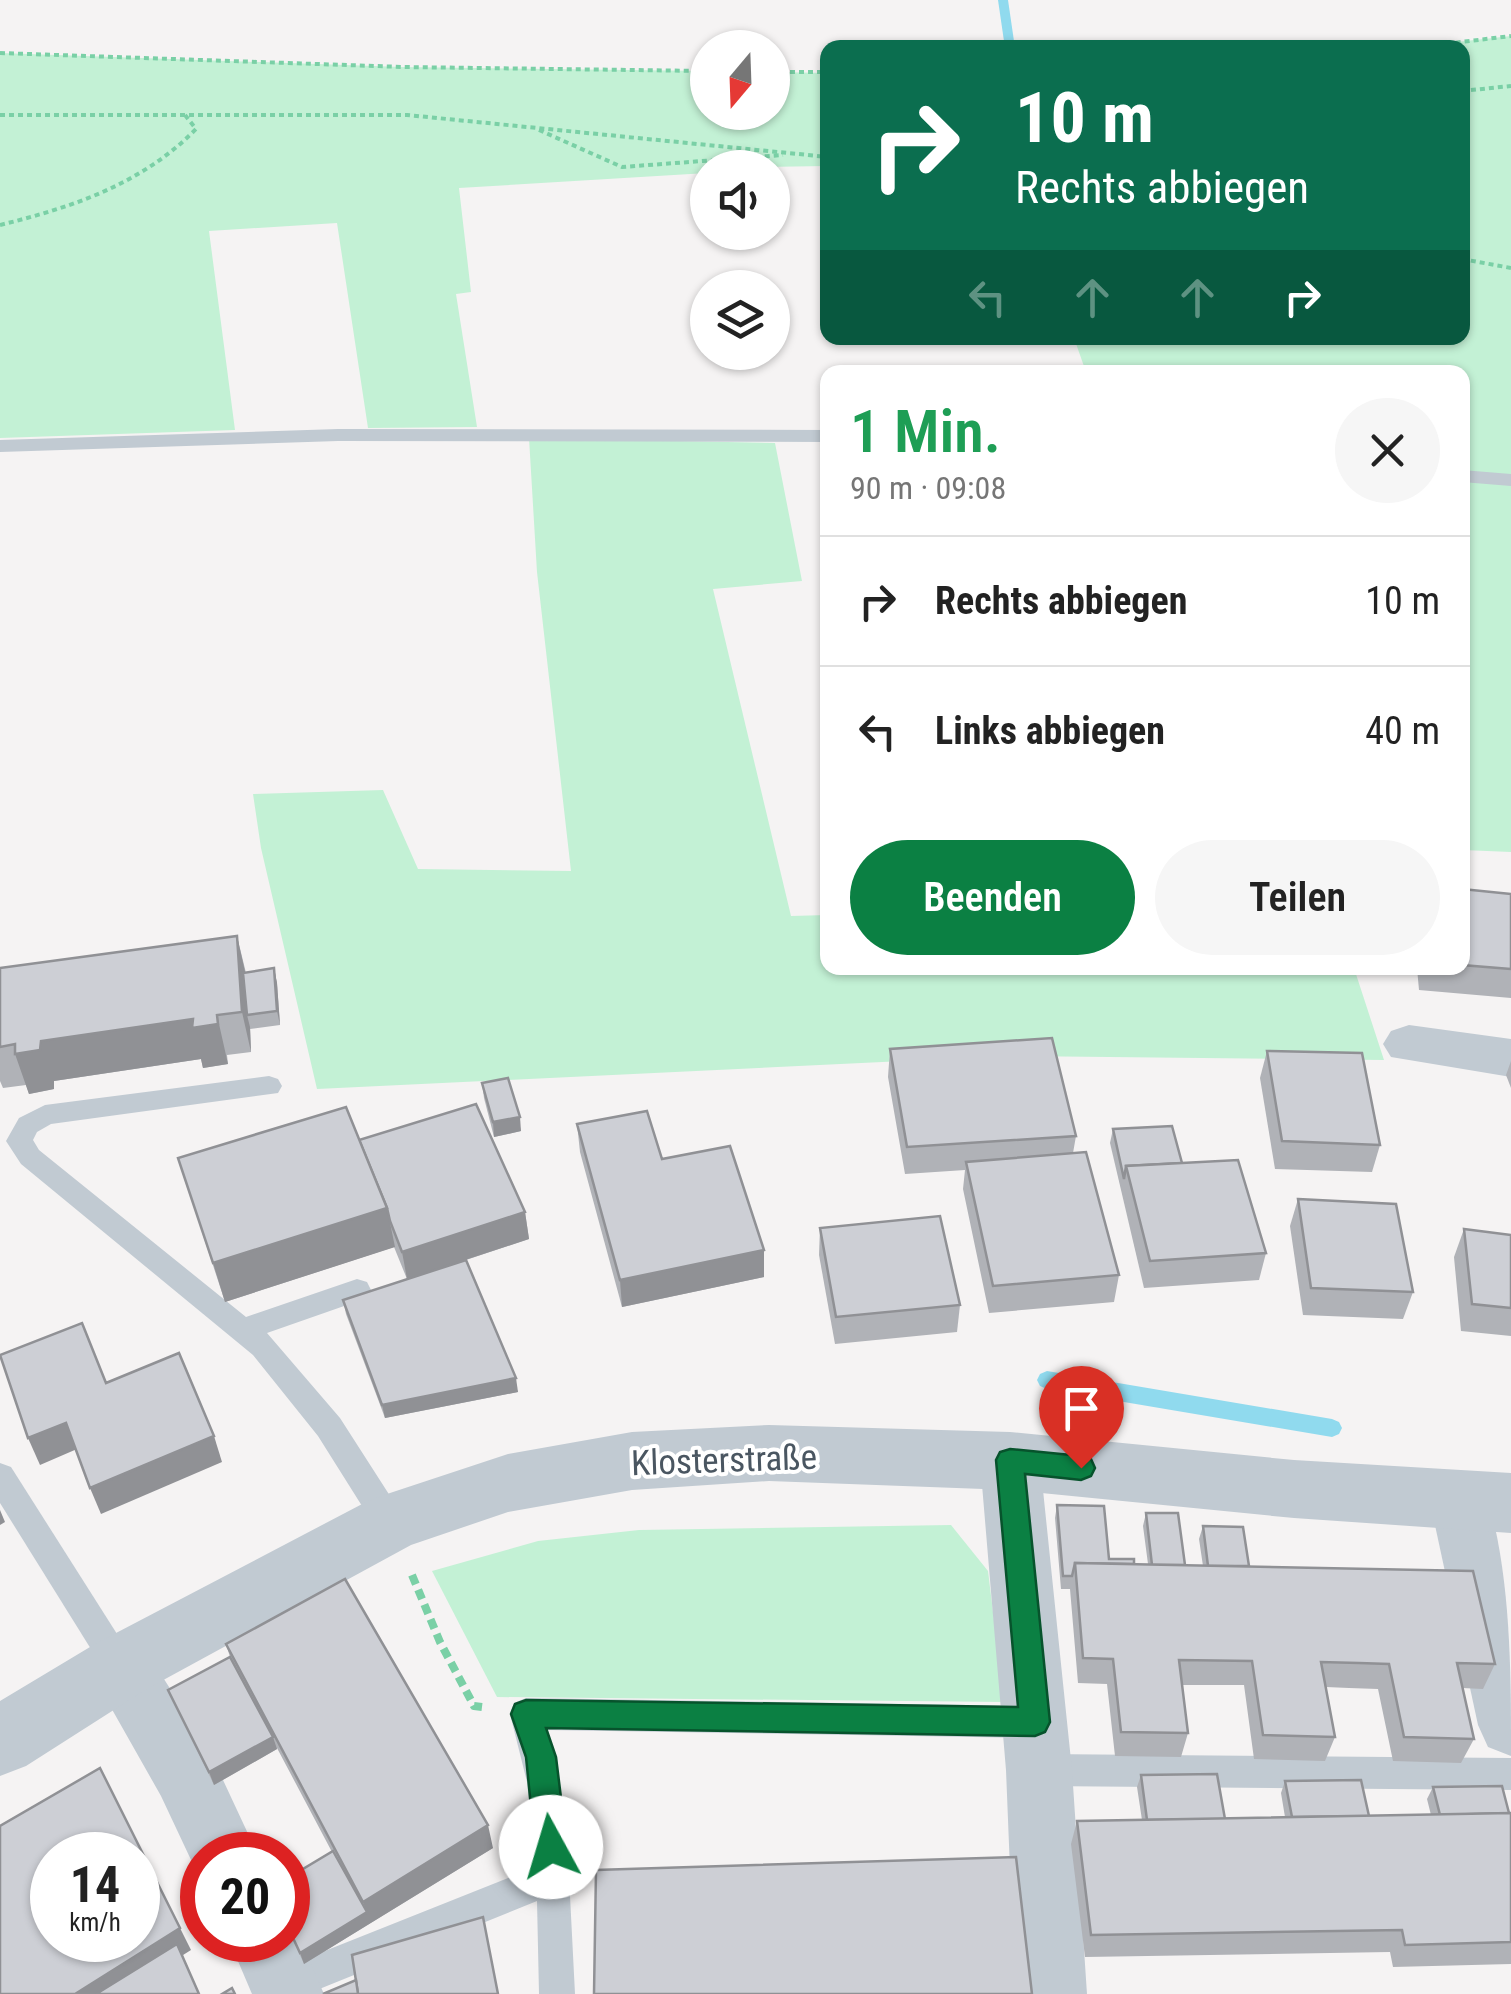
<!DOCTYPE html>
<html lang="de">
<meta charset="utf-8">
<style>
:root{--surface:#fff;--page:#f6f6f6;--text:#222;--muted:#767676;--line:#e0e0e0;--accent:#0b8043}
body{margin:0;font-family:"Roboto Condensed",sans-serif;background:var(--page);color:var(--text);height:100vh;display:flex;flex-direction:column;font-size:38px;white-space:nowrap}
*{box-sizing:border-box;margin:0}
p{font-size:32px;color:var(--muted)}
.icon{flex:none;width:55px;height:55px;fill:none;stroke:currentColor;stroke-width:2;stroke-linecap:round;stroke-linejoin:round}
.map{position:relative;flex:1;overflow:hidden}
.drawer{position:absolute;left:820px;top:365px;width:650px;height:610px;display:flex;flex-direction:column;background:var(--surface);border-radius:20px;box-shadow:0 2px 8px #0004}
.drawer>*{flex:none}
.hud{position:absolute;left:820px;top:40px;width:650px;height:305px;border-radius:20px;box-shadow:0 2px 8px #0004;background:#0b6e4f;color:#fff;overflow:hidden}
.needle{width:65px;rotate:199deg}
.tools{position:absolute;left:690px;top:30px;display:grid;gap:20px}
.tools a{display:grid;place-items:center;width:100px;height:100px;border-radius:50%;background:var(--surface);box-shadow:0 2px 8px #0004;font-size:50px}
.speed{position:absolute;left:30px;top:1832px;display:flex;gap:20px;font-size:50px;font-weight:700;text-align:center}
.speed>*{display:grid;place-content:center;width:130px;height:130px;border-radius:50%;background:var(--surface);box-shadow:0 2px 8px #0004;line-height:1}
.speed small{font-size:25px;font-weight:400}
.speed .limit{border:15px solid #d22;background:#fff;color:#111}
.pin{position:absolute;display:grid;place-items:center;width:85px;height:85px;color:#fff;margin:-102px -42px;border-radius:50% 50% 50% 0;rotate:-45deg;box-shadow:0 0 10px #0007}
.pin .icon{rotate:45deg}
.me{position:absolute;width:110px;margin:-55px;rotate:354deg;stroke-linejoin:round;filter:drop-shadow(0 0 8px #0008)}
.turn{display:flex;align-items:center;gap:35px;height:210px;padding:0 30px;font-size:45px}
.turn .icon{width:130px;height:130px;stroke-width:2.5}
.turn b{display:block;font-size:70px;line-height:85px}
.lanes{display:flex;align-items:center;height:95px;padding:0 30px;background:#0003;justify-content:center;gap:50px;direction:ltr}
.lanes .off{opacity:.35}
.round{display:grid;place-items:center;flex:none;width:105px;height:105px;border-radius:52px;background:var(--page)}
.head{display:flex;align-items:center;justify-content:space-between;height:170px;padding:0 30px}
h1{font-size:60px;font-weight:600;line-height:75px;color:#1e9e55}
.cta{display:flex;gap:20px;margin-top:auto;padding:20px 30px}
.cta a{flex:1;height:115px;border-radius:60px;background:var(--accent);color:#fff;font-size:40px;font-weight:600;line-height:115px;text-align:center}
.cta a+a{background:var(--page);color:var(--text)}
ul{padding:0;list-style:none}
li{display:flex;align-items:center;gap:30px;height:130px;padding:0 30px;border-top:2px solid var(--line)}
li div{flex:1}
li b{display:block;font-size:38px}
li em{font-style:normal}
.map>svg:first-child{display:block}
.green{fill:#c3f1d5}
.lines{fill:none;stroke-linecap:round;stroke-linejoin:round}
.stream{fill:#90daee;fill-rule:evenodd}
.path-far1{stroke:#7ad0a6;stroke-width:4;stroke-dasharray:5 4;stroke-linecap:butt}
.path{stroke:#7ad0a6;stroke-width:8;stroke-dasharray:10 6;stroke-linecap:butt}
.service{fill:#c1cad2;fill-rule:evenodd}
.minor{fill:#c1cad2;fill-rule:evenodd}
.tertiary{fill:#c1cad2;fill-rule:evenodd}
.wall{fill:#b0b2b7}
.shaded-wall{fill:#909195}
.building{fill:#cdcfd5;stroke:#909195;stroke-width:2.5;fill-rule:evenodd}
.route{fill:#0b8043;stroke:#07532c;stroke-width:2.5}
.labels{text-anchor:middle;stroke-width:8;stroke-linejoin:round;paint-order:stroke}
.near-street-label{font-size:35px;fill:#4a5661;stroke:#fff}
</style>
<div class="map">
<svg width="1511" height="1994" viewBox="0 0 1511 1994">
<rect width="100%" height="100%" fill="#f5f3f3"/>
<g class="green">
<path d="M1511 36V852L1463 850 1462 372H1086L1074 338H1462V48L1411 47Z"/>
<path d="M0 53 402 67 707 71 708 112H772L773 72 827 73V166L708 168 707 173 459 188 471 292 456 294 477 427 368 428 337 223 209 231 235 430 0 438Z"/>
<path d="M529 438 775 443 802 581 713 589 791 916 827 915 828 968H1354L1384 1060 1008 1056 317 1089 261 848 253 794 383 790 418 869 571 871 537 572Z"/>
<path d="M951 1525 988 1571 1004 1702 497 1697 432 1571 538 1541 639 1530Z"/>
</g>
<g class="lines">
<g class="stream">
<path d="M998 0H1008L1015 48H1005Z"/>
<path d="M1047 1371 1332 1419 1339 1422 1342 1428 1339 1434 1332 1437 1047 1389 1040 1386 1037 1380 1040 1374Z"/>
</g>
<g class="path-far1">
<path d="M1411 48 1511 36"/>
<path d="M0 53 403 67 708 71"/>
<path d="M772 72H828"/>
<path d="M1462 91 1511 86"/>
<path d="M0 115H407L828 157"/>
<path d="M539 130 622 167 783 155"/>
<path d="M0 225C73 207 142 184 196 129L185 115"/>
<path d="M1462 259 1511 268"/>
</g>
<path class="path" d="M412 1575 440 1642 474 1706 482 1707"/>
<g class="service">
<path d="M338 429 828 430V442L338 441 0 452V440Z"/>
<path d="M1462 470 1511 474V486L1462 482Z"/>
<path d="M269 1076 278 1079 282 1086 278 1093 51 1124 37 1132 33 1140 39 1150 246 1317 357 1279 367 1282 371 1290 367 1298 267 1333 340 1418 401 1513 405 1523 401 1533 390 1537 379 1533 318 1436 253 1355 21 1164 6 1141 19 1118 45 1105Z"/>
<path d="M0 1463 11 1467 131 1656 136 1667 131 1678 120 1682 109 1678 0 1503Z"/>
<path d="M526 1698 1035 1706 1047 1711 1051 1722 1047 1733 1035 1738 547 1730 566 1817 575 1994H539L537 1901 307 1994H271L267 1985 272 1972 536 1867 527 1782 510 1714 514 1703Z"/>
<path d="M1041 1754 1511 1758V1790L1041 1786 1029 1781 1024 1770 1029 1759Z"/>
</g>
<g class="minor">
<path d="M1409 1025 1511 1039V1077L1391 1057 1383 1044 1391 1031Z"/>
<path d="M1010 1435 1031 1443 1040 1461 1072 1770 1087 1994H1015L1006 1770 980 1461 989 1443Z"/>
<path d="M1461 1475 1483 1483C1511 1567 1511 1666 1511 1756L1488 1747 1478 1725 1430 1502 1439 1483Z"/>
<path d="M120 1637 143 1646 209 1750 258 1855H202V1880L200 1879 161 1796 88 1667 97 1646Z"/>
<path d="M288 1914 289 1915 324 1994H252L229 1940H288Z"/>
</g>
<path class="tertiary" d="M769 1425 1010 1432 1294 1460 1511 1473V1533L1294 1518 1010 1490 769 1481 632 1490 508 1512 411 1545 145 1690 26 1766 0 1776V1701L95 1644 366 1502 390 1493 508 1454 632 1432Z"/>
</g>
<g class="wall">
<path d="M1462 889 1511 894V998L1419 990 1417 968H1462Z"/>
<path d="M237 936 246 973 274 968 277 983 280 1025 250 1029V1027L251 1052 227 1055 228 1064 203 1068 201 1059 54 1081V1089L29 1094 26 1085 3 1088 0 1081V968Z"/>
<path d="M890 1049 1076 1136 1073 1153 1119 1275 1114 1302 989 1313 963 1189 965 1170 905 1174 888 1077Z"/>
<path d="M1267 1051 1380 1145 1372 1172 1275 1169 1260 1078Z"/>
<path d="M1511 1061V1088L1506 1075Z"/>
<path d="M482 1083 521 1131 494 1137 484 1098Z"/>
<path d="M577 1124 662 1159 764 1277 622 1307 580 1152Z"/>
<path d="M1113 1129 1182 1163 1266 1253 1259 1280 1144 1288 1110 1143Z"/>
<path d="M359 1140 525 1212 529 1239 466 1260 518 1392 385 1418 346 1314 343 1300 407 1279 394 1247 225 1302 178 1158Z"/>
<path d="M1298 1199 1413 1292 1403 1319 1303 1315 1290 1226Z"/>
<path d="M820 1228 960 1305 957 1332 835 1344 819 1255Z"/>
<path d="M1464 1229 1511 1235V1336L1461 1331 1454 1257Z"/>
<path d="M1057 1505 1109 1559 1134 1564H1148L1143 1526 1146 1513 1185 1565 1203 1566 1199 1539 1203 1526 1249 1566 1495 1664 1483 1689 1462 1688 1474 1739 1461 1763 1393 1761 1378 1689 1349 1688 1326 1687 1335 1737 1325 1761 1254 1759 1244 1685H1182L1188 1733 1181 1757 1115 1756 1107 1684 1078 1683 1070 1589H1061L1055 1518Z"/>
<path d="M226 1644 493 1848 304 1964 288 1929V1878L332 1852 277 1748V1749L214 1785 168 1690 230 1657Z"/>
<path d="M1141 1775 1225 1819 1285 1817 1281 1793 1285 1781 1369 1816 1431 1815 1427 1799 1433 1787 1511 1813V1964L1393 1967 1390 1952 1085 1957 1071 1844 1077 1821 1142 1820 1137 1787Z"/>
</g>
<g class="shaded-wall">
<path d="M237 936 246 976 247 1015 250 1027 251 1052 242 1012Z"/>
<path d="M274 968 277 983 280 1025 277 1011Z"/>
<path d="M217 1015 228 1064 203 1068 201 1059 54 1081V1089L29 1094 15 1054 41 1041Z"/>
<path d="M520 1117 521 1131 494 1137 493 1122Z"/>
<path d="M387 1208 395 1247 225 1302 213 1263Z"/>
<path d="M525 1212 529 1239 407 1279 402 1252Z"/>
<path d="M764 1250V1277L622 1307 620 1280Z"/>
<path d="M516 1378 518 1392 385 1418 382 1405Z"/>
<path d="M66 1423 77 1449 40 1465 28 1438Z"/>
<path d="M214 1436 222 1462 101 1514 90 1488Z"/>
<path d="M0 1510 5 1522 0 1525Z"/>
<path d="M273 1737 277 1749 214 1785 209 1772Z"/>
<path d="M488 1825 493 1848 304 1964 300 1953 367 1912 363 1902Z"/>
<path d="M180 1928 191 1950 121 1994H75Z"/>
</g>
<g class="building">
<path d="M1462 889 1511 894V969L1462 965Z"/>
<path d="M237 936 242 1012 217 1015 218 1024 192 1028 193 1019 41 1041 40 1050 15 1054V1044L0 1047V968Z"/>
<path d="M274 968 277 1011 247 1015 243 973Z"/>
<path d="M1052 1038 1076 1136 907 1147 890 1049Z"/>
<path d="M1267 1051 1362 1053 1380 1145 1282 1141Z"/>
<path d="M508 1078 520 1117 493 1122 482 1083Z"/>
<path d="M476 1104 525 1212 402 1252 390 1221 387 1208 359 1140Z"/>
<path d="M346 1107 387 1208 213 1263 178 1158Z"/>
<path d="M647 1111 662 1159 730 1146 764 1250 620 1280 577 1124Z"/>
<path d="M1172 1126 1182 1163 1126 1166 1124 1179 1113 1129Z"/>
<path d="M1086 1152 1119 1275 993 1286 966 1162Z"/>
<path d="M1238 1160 1266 1253 1150 1261 1126 1166Z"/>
<path d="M1298 1199 1396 1204 1413 1292 1311 1288Z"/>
<path d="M940 1216 960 1305 836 1317 820 1228Z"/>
<path d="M1464 1229 1511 1235V1308L1472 1304Z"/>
<path d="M466 1260 516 1378 382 1405 343 1300Z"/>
<path d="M82 1323 106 1383 179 1353 214 1436 90 1488 66 1423 28 1438 0 1355Z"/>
<path d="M1057 1505 1104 1506 1109 1559H1134V1564L1075 1563 1072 1576H1063Z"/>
<path d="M1146 1513H1178L1185 1565H1152Z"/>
<path d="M1203 1526 1243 1527 1249 1566H1208Z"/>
<path d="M1075 1563 1473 1571 1495 1664 1457 1663 1474 1739 1404 1737 1389 1664 1359 1663 1321 1662 1335 1737 1263 1735 1252 1661 1179 1660 1188 1733 1121 1732 1113 1659 1083 1658Z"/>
<path d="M345 1579 488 1825 363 1902 226 1644Z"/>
<path d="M230 1657 273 1737 209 1772 168 1690Z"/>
<path d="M100 1768 180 1928 75 1994H0V1826ZM52 1855H138V1940H52Z"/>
<path d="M1217 1774 1225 1819 1147 1820 1141 1775Z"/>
<path d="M1361 1780 1369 1816 1292 1817 1285 1781Z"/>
<path d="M1502 1786 1509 1813 1440 1815 1433 1787Z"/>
<path d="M1511 1813V1942L1405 1945 1402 1930 1091 1935 1077 1821Z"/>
<path d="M333 1851 367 1912 300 1953 288 1927V1878Z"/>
<path d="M1016 1857 1032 1994H594L596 1870Z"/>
<path d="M483 1917 498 1994H358L352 1955Z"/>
<path d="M177 1944 199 1994H96Z"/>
<path d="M356 1980 358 1994H323Z"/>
<path d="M232 1988 235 1994H222Z"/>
</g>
<path class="route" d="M1010 1449 1081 1456 1091 1459 1095 1468 1091 1476 1081 1480 1025 1474 1050 1722 1045 1732 1035 1736 546 1728 556 1757 567 1847 562 1858 551 1862 540 1858 535 1847 526 1757 511 1714 515 1704 526 1700 1018 1707 996 1460 1000 1452Z"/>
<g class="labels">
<g class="near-street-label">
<text transform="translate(724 1460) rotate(-2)" y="12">Klosterstraße</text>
</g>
</g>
</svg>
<div class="tools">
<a><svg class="needle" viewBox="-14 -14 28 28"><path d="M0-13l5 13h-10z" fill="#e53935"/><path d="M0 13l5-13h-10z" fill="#767676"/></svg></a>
<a><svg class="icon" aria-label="sound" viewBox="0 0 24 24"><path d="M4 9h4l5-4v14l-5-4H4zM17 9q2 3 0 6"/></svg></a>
<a><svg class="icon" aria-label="layers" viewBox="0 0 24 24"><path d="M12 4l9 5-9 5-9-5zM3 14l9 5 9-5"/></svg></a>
</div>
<div class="speed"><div>14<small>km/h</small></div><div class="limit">20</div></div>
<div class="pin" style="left:1081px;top:1468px;background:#d93025"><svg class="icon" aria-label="arrive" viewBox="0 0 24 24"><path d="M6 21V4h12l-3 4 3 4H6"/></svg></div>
<svg class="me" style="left:551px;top:1847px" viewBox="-20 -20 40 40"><circle r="19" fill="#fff"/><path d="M0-13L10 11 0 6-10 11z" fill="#0b8043"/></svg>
<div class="hud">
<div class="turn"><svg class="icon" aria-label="right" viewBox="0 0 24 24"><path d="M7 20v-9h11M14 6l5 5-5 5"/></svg><div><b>10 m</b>Rechts abbiegen</div></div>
<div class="lanes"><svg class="icon off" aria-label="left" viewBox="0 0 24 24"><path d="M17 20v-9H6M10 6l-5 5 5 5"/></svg><svg class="icon off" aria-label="ahead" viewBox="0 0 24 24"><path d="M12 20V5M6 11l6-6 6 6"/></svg><svg class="icon off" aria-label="ahead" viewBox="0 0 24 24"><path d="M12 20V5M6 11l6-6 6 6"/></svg><svg class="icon" aria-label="right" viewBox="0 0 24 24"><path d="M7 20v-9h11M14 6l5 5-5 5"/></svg></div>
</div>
<section class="drawer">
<div class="head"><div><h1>1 Min.</h1><p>90 m · 09:08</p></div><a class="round"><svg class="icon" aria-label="close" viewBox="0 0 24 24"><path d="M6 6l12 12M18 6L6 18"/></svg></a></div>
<ul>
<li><svg class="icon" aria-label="right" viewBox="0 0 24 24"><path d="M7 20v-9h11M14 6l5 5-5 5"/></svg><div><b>Rechts abbiegen</b></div><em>10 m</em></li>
<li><svg class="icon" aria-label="left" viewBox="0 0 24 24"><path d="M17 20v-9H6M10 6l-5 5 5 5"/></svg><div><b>Links abbiegen</b></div><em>40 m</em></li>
</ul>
<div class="cta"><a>Beenden</a><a>Teilen</a></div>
</section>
</div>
